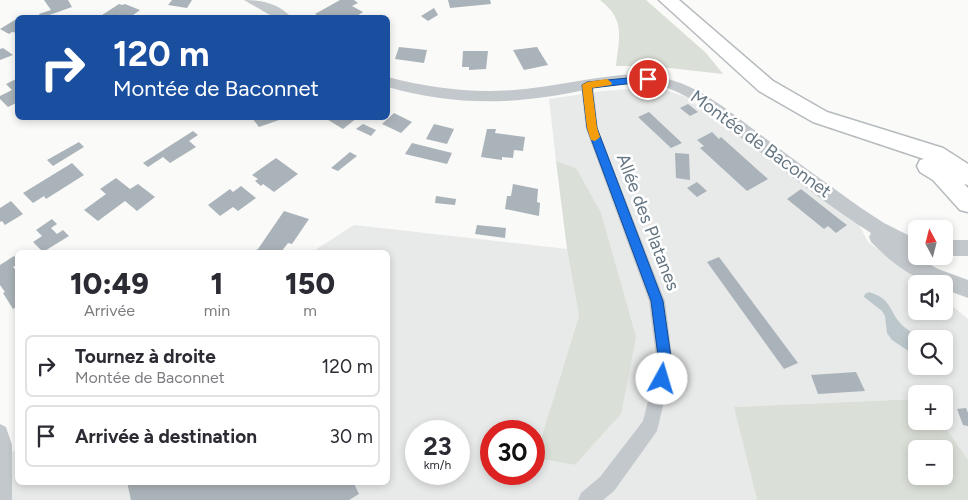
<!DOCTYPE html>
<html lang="fr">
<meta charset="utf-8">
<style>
:root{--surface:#fff;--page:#f2f2f3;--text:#2b2b33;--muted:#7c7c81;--line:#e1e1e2}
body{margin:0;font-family:Figtree,sans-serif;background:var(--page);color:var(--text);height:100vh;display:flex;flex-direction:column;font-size:19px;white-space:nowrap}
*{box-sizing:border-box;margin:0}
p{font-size:16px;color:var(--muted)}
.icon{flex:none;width:28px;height:28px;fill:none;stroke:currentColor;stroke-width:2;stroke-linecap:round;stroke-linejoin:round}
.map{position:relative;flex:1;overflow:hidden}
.drawer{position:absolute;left:15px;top:250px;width:375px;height:235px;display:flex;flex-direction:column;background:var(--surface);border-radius:8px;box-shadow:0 2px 8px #0003}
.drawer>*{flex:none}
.top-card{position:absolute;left:15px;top:15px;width:375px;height:105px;border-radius:8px;box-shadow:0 2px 8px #0003;background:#1a4fa0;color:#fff;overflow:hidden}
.needle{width:32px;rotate:353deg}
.fabs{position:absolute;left:908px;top:220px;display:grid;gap:10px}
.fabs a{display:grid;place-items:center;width:45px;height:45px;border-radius:8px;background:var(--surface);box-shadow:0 2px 8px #0003;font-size:25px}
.speed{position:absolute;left:405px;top:420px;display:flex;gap:10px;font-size:25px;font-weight:700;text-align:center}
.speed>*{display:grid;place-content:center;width:65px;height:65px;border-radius:50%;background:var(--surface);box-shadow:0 2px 8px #0003;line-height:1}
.speed small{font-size:12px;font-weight:400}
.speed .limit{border:8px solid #d22;background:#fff;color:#111}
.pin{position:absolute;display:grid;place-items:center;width:42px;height:42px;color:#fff;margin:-21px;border:2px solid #fff;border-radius:50%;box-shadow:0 1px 5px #0007}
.me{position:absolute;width:55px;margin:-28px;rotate:6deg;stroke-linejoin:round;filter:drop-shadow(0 0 4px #0008)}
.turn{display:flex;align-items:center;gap:18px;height:105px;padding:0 15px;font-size:22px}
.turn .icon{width:65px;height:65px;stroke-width:2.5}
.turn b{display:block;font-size:35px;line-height:42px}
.eta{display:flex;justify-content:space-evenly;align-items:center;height:85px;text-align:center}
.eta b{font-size:30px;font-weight:800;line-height:35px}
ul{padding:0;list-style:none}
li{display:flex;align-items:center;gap:15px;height:62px;margin:0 10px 8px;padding:0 5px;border:2px solid var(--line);border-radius:8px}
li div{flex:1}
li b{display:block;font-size:19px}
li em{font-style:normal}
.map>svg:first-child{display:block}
.built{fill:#e8e9e9;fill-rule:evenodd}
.green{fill:#dadfd7;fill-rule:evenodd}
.water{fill:#bbc7cb}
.building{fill:#aab3b9}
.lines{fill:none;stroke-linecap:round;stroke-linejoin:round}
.primary-casing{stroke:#b5babe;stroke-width:3}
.minor{fill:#c3c8cc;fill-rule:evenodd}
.tertiary{fill:#c3c8cc;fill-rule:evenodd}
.primary{fill:#fff;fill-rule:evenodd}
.route{fill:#1a73e8;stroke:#114b97}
.slow{fill:#f59e0b}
.labels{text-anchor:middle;stroke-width:5;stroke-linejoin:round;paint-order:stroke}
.street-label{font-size:18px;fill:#657683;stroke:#fff}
</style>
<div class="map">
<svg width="968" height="500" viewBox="0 0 968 500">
<rect width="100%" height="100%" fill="#fafaf8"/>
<path class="built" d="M656 87 686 97 857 221 868 242 924 284H916V311H944V299L968 319V460L941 421H944V394H916V399L735 407 757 500H0V461L17 449 18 482H388V252H312L354 225 567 249 579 316 535 458 575 465 621 414 576 168 556 161 549 99 603 91ZM916 339H944V366H916ZM416 431H459V474H416ZM491 431H534V474H491Z"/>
<g class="green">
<path d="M600 0H646L706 53 723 74 652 66H616C619 38 626 20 600 0Z"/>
<path d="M556 161 576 168 601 213 636 337 621 414 575 465 535 458 579 316 567 249Z"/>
<path d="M916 399V421H941L968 460V500H757L734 407ZM916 449H944V476H916Z"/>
</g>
<path class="water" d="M869 292C893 299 889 313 903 326 908 330 914 334 919 338L916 339V356L892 340 887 333 885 316 882 311 864 297 865 294Z"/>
<g class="building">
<path d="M44 0H68L72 7 41 18 39 14 51 10Z"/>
<path d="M172 0H192L187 8 168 5Z"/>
<path d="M340 0H354L358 3 352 6 363 12 354 18H321L315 14Z"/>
<path d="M448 0H490L491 4 450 8Z"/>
<path d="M119 4 122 5 125 4 140 10 129 18 99 17Z"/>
<path d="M434 8 438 15 428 21 421 16Z"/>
<path d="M18 18V33L12 32 9 34 0 29Z"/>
<path d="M399 47 427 50 424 63 395 59Z"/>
<path d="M537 47 548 65 524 70 513 50Z"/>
<path d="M3 48 13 55 0 60V49Z"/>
<path d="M463 51H488L486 69 469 70V67H462Z"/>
<path d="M18 78V105L16 103 8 107 0 99V96L12 90 6 84Z"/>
<path d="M688 104 698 112 690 116 680 108Z"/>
<path d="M649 112 682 143 671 148 638 117Z"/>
<path d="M394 113 412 122 401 133 382 124Z"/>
<path d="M252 118H278L279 120 259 127Z"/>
<path d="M325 118H357L343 129Z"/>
<path d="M363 124 376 130 371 136 356 129Z"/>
<path d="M434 124 454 129 447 144 426 139Z"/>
<path d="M487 129H496L495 133 525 137 523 151 514 150 513 158 502 157V160L481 157Z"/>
<path d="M193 131 198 135 189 141 196 147 170 163 163 157 148 167 143 163Z"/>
<path d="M712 132 719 139 721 137 768 179 747 191 700 148 704 146 697 140Z"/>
<path d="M79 142 84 147 53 166 47 160Z"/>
<path d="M412 143 452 153 447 164 405 154Z"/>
<path d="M350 152 357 156 338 171 331 168Z"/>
<path d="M675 153 689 154 690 180 676 178Z"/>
<path d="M276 158 298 174 274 192 263 184 261 186 255 181 258 179 252 175Z"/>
<path d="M72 163 84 175 46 199 44 196 33 203 23 193Z"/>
<path d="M116 178 130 189 138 184 155 197 137 211 125 201 98 221 84 210 106 194 100 189Z"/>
<path d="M697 182 707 191 697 197 687 188Z"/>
<path d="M513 184 538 189 537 202 540 203 539 216 505 209 507 196H511Z"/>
<path d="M241 186 256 198 238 211 233 207 220 216 208 205 230 189 233 192Z"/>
<path d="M801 189 839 219 847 225 836 233 828 226 824 229 787 199Z"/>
<path d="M436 196 456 199 455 205 435 203Z"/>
<path d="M11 201 23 214 5 225 2 221 0 222V208Z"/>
<path d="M284 211 309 219 292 244 288 243 281 252H252L258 249Z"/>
<path d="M52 219 57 224 51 228 57 234 63 230 69 236 43 252 33 242 42 236 36 230Z"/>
<path d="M477 225 506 228 505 238 475 234Z"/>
<path d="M14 256 18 261V264L13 267 18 273V306L13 309 3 293 5 292 0 285V265Z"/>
<path d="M719 257 798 363 784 369 707 262Z"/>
<path d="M856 372 865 391 818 394 811 375Z"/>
<path d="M966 408 968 413V426L963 425 957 409Z"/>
<path d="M127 482H353L359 494 349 500H131Z"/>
</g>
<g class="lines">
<defs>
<path id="primary" d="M659 0H679L773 81 827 112 943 148 968 164V185L964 184 968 188V212L960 210 933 180 920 172 917 166 920 160 924 159 813 122 759 91Z"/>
</defs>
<use href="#primary" class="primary-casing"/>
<g class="minor">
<path d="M587 81 593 85 598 129 665 301 673 364 657 431 614 491 603 500H578L581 493 600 477 643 421 657 364 649 301 586 129 581 85Z"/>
<path d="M0 424 6 427 12 445V500H0Z"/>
</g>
<g class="tertiary">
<path d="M244 0C262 0 279 3 292 18H275Z"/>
<path d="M635 74C691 76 723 107 765 138 797 162 829 185 861 208L884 223 916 239V255L910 253 938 269 968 280V298L944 289V284C916 284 890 261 871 242L869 237 871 233C826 205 785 171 743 139 719 120 694 96 664 87 626 77 583 92 545 97 491 105 440 102 388 87V77C433 89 478 94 525 89 562 85 598 76 635 74Z"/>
<rect x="944" y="240" width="24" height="16"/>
</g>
<use href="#primary" class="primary"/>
</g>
<path class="route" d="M648 76 652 79 651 81 592 88 597 128 663 301 672 364 666 384 662 385 657 384 655 379 659 364 651 301 587 128 582 85 587 82Z"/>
<path class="slow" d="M607 79 612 83 611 85 592 88 597 128 600 137 595 141 591 140 587 128 582 85 587 82Z"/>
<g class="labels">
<g class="street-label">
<text transform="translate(761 144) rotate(36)" y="6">Montée de Baconnet</text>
<text transform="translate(648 222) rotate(69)" y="6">Allée des Platanes</text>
</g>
</g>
</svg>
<div class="fabs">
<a><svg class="needle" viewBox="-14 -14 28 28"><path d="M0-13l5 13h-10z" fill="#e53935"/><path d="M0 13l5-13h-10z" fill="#7c7c81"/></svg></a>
<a><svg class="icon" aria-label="sound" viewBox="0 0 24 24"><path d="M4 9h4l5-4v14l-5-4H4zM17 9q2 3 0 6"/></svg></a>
<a><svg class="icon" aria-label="search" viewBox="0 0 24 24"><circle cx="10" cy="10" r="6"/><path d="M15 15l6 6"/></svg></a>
<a>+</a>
<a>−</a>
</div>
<div class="speed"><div>23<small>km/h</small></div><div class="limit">30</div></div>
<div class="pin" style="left:648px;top:79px;background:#d93025"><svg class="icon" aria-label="arrive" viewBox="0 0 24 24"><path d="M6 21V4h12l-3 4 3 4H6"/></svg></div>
<svg class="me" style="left:662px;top:379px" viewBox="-20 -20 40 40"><circle r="19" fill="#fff"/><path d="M0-13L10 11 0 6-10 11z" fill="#1a73e8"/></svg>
<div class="top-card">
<div class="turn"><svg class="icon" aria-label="right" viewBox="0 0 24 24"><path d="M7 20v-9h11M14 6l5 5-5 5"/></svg><div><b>120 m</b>Montée de Baconnet</div></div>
</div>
<section class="drawer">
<div class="eta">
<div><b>10:49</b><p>Arrivée</p></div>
<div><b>1</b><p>min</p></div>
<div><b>150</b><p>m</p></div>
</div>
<ul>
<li><svg class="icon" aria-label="right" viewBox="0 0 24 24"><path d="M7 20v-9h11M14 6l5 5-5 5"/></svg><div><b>Tournez à droite</b><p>Montée de Baconnet</p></div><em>120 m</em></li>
<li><svg class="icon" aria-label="arrive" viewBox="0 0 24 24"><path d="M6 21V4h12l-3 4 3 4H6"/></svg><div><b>Arrivée à destination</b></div><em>30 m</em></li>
</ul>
</section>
</div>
